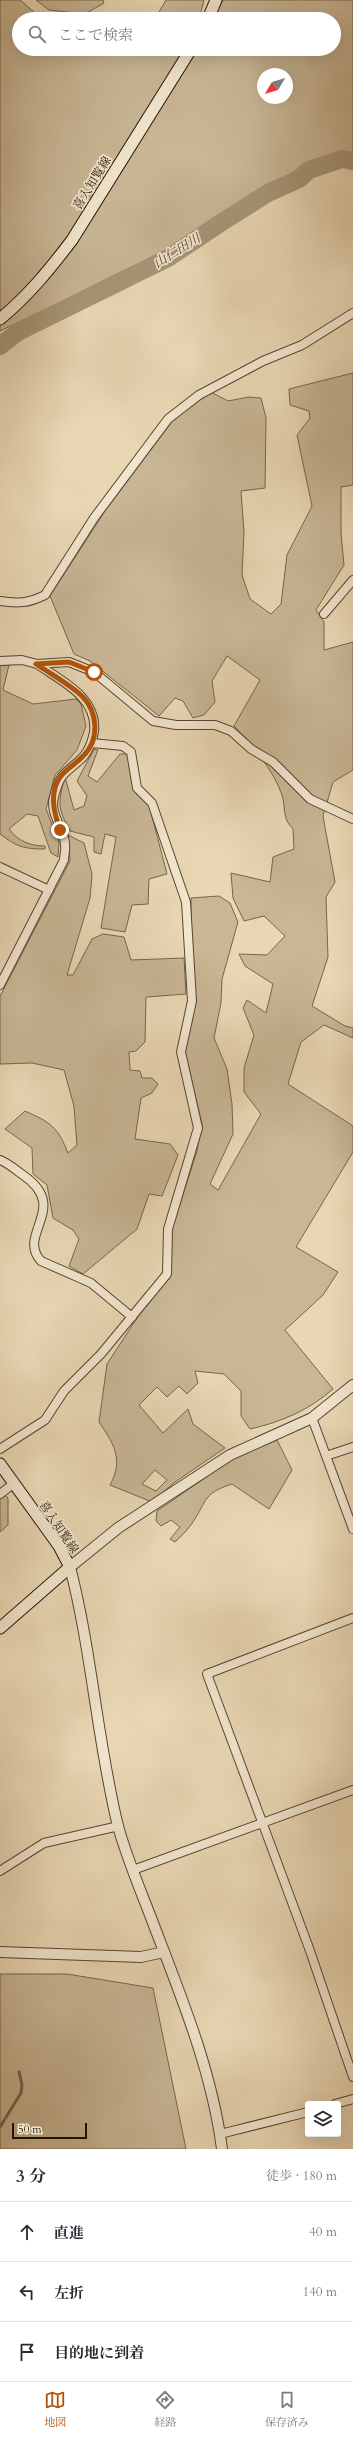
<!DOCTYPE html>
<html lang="ja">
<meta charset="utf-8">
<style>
:root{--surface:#fff;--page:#f7f7f7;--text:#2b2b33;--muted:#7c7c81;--line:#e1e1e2;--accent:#b45309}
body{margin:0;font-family:Cardo,"Noto Serif JP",serif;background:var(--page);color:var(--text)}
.controls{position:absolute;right:12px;bottom:12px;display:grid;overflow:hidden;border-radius:4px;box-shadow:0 4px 16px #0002}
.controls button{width:36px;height:36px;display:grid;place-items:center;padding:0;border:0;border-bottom:1px solid var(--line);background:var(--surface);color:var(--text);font:20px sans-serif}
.compass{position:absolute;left:257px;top:68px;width:36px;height:36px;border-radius:50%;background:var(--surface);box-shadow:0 4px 16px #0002;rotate:232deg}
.scale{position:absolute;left:12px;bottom:10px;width:75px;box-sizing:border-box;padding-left:4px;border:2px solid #251400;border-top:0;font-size:11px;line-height:14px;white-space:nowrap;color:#251400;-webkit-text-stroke:3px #f1e5ce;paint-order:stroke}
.stop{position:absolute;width:12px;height:12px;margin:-9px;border:3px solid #b45309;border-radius:50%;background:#fff}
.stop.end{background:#b45309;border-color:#fff;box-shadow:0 1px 4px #0008}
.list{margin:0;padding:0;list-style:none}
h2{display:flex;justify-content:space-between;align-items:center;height:52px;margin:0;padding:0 16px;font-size:17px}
h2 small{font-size:13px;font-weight:400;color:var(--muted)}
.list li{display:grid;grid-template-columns:26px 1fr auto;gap:12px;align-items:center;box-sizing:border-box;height:60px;padding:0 16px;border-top:1px solid var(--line)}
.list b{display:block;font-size:15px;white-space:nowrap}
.list em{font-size:13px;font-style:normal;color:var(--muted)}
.icon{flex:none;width:22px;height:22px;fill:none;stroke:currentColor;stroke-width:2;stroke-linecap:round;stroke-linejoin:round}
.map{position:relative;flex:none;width:353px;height:2149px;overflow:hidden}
.search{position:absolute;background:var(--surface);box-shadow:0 4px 16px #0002;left:12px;right:12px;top:12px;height:44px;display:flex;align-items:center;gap:10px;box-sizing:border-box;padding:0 14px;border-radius:22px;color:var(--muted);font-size:15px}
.sheet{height:232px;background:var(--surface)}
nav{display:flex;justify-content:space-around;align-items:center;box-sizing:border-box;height:56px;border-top:1px solid var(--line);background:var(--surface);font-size:11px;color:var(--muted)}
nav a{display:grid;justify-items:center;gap:2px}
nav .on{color:var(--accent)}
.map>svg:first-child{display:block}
</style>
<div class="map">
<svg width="353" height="2149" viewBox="0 0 353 2149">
<rect width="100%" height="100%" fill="#e9d7b4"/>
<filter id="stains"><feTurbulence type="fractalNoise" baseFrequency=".005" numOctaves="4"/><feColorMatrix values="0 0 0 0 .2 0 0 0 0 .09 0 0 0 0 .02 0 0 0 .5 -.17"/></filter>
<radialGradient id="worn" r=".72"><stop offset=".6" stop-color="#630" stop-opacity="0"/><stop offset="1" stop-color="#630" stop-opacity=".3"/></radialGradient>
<g fill="#c8b695" stroke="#76654a" fill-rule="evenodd">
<path d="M0 0H20L42 19H19V49H334V19H213L223 0H353V157L342 155 306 165 247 200 171 250 0 331ZM263 74H287V98H263Z"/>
<polygon points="36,0 103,0 104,3 85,14 49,10"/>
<polygon points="166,0 204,0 199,19 155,19"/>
<path d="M353 373V485L341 487V533L344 565 316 610 324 622V650L353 642V770L333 782 323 816 335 882 326 897 328 957 312 1006 345 1026 353 1028V1038L324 1025 301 1042 288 1084 353 1126V1152L296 1247 338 1272 323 1295 285 1330 333 1389C309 1410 282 1422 250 1429L241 1416V1391L224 1374 195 1371 198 1383 187 1394 179 1386 167 1397 157 1387 139 1405 163 1433 188 1409 193 1424 225 1448 175 1482 152 1502 110 1485C124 1460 114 1444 99 1422L107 1364 137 1318 170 1276 172 1229 197 1151 202 1124 185 1052 191 948V898L219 896 230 903 238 922 222 979 221 1003 214 1038 227 1069 232 1104 233 1134 210 1184 218 1190 261 1114 244 1092V1068L254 1035 243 1008 247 1000 266 1013 273 984 245 966 239 954 267 955 285 936 264 916 244 921 233 898 231 873 270 882 273 857 294 849 293 829C282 818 286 809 282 795 274 771 251 743 234 726L260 680 227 656 212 681 215 702 204 715 193 718 183 701 175 698 159 716 90 661 74 654 50 596 105 511 174 419 211 392 228 401 249 397 261 398 266 418 265 488 241 491 244 532 242 575 250 599 271 614 281 604 287 555 312 506 297 435 310 418 309 411 290 405 289 389ZM155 1470 167 1480 156 1491 142 1484Z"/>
<path d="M0 665H9L3 690 33 704 76 699 81 704 86 726 77 750 55 775 46 809 59 842 58 857 51 853 38 816 27 814 9 829C18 841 30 846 45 846V849C24 849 17 847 0 834Z"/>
<path d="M94 749 98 750 88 776 97 782 120 754H128L133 789 149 805 167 874 149 879 148 904 132 905 125 932 101 928 116 837 105 834 101 854 94 852V837L70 831C57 807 58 803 65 777L74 810 84 806 87 796 77 781Z"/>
<path d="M68 835 84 843 92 874 90 898 67 975H73L92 939 103 934 124 937 131 960 184 958 186 994 146 997 145 1042 136 1051 129 1052 130 1070 140 1071 142 1078H152L158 1084 152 1093 141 1098 135 1139 170 1144 178 1155 162 1196 149 1194 137 1229 83 1274 69 1266 79 1239 73 1230 53 1218 47 1185 33 1174 32 1148 5 1129 25 1111C50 1122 58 1127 68 1153L77 1145 74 1106 64 1070 32 1063 0 1064V996L70 861Z"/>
<path d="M277 1440 292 1470 269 1509 232 1484C200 1494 207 1504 190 1526 186 1532 180 1537 175 1542L170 1539 180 1527 171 1520 161 1526 156 1521 157 1511 234 1458Z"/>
<polygon points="5,1495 8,1498 8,1525 0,1532 0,1499"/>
<polygon points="0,1974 67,1974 153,1988 186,2149 0,2149"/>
</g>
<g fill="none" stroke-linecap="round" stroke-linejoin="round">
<polyline stroke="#726147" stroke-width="3" points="0,2127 21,2093 22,2085 19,2072"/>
<polyline stroke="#a69577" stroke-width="18" points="0,346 18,332 168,258 222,222 268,193 299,179 309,170 342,159 353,161"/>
<defs>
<g id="minor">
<path d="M0 601C18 604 29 603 45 595L94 518 168 419 199 395 263 361 302 345 353 313"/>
<polyline points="324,614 353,580"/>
<polyline points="0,661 22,660 37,664 69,662 94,672 153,721 176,725 215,725 231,731 251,749 273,762 310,799 353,819"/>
<polyline points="0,867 49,890"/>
<path d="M0 985 64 860C64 855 66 849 65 845 65 829 49 814 54 797 60 771 66 774 83 757 90 749 92 741 94 732 98 697 61 681 37 664"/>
<path d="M0 1160C8 1163 16 1170 23 1175 71 1208 16 1234 41 1261L91 1283 132 1317"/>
<polyline points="312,1418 353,1529"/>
<polyline points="0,1449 45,1420 64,1391 101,1354 167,1274 168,1229 198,1128 181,1052 192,1001 186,902 152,803 137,788 131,752 123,746 92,743"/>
<polyline points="326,1456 353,1447"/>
<polyline points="0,1494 13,1484"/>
<polyline points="353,1618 207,1674 309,1948 353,2077"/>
<polyline points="133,1870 353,1790"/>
<polyline points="0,1871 44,1843 119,1826"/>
<polyline points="335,2104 353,2099"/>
<polyline points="220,2134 308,2112"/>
</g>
<g id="tertiary">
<polyline points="0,1952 141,1957 164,1952"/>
<path d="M222 2149C212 2071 181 1996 153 1923 141 1891 127 1859 118 1826 97 1741 92 1652 70 1567L118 1528 230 1455 312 1418 353 1385"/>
</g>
<g id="secondary">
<polyline points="208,19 216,0"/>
<path d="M0 319C28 296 50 269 72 240L191 49"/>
<polyline points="0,1464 59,1546 70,1567 0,1628"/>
</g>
</defs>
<use href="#minor" stroke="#56452d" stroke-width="10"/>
<use href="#tertiary" stroke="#56452d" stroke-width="12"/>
<use href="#secondary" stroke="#251400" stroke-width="13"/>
<use href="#minor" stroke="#f1e5ce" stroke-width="8"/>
<use href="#tertiary" stroke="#f1e5ce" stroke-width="10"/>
<use href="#secondary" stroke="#f1e5ce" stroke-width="11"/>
</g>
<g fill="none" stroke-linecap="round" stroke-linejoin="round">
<path stroke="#b45309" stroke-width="5" d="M60 830C54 813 49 793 60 777 66 769 77 763 83 756 100 740 98 712 82 696 69 684 51 674 36 664L69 662 94 672"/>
</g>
<g text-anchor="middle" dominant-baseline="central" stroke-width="3.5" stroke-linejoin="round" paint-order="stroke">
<g font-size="12" fill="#251400" stroke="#f1e5ce">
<text transform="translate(92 183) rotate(-58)">喜入知覧線</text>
<text transform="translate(59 1527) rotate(56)">喜入知覧線</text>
</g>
<g font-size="13" font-style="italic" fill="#594830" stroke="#f1e5ce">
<text transform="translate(177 251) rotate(-32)">山仁田川</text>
</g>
</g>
<rect width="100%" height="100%" filter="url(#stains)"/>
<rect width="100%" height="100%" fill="url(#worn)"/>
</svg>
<div class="controls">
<button><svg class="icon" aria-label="layers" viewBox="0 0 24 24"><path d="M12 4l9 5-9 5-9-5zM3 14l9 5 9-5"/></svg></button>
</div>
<svg class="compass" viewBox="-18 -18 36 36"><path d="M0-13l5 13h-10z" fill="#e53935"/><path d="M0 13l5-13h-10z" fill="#7c7c81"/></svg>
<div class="scale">50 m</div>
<div class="stop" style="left:94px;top:672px"></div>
<div class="stop end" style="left:60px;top:830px"></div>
<div class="search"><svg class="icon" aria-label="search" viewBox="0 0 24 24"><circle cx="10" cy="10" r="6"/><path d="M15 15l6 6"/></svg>ここで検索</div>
</div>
<section class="sheet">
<h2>3 分<small>徒歩 · 180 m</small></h2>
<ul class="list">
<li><svg class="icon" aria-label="ahead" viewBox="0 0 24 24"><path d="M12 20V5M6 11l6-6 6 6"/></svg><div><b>直進</b></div><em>40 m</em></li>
<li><svg class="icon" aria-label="left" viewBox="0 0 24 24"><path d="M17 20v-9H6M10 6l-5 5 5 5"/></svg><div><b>左折</b></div><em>140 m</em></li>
<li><svg class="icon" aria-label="arrive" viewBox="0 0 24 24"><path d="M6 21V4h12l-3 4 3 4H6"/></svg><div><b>目的地に到着</b></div></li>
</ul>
</section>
<nav>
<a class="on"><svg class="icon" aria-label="map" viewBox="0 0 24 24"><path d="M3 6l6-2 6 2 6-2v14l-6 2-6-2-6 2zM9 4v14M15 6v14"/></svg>地図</a>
<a><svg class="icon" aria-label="directions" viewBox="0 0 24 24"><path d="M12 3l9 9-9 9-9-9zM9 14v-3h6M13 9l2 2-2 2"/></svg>経路</a>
<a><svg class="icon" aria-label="saved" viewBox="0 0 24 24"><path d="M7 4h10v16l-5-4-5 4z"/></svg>保存済み</a>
</nav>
